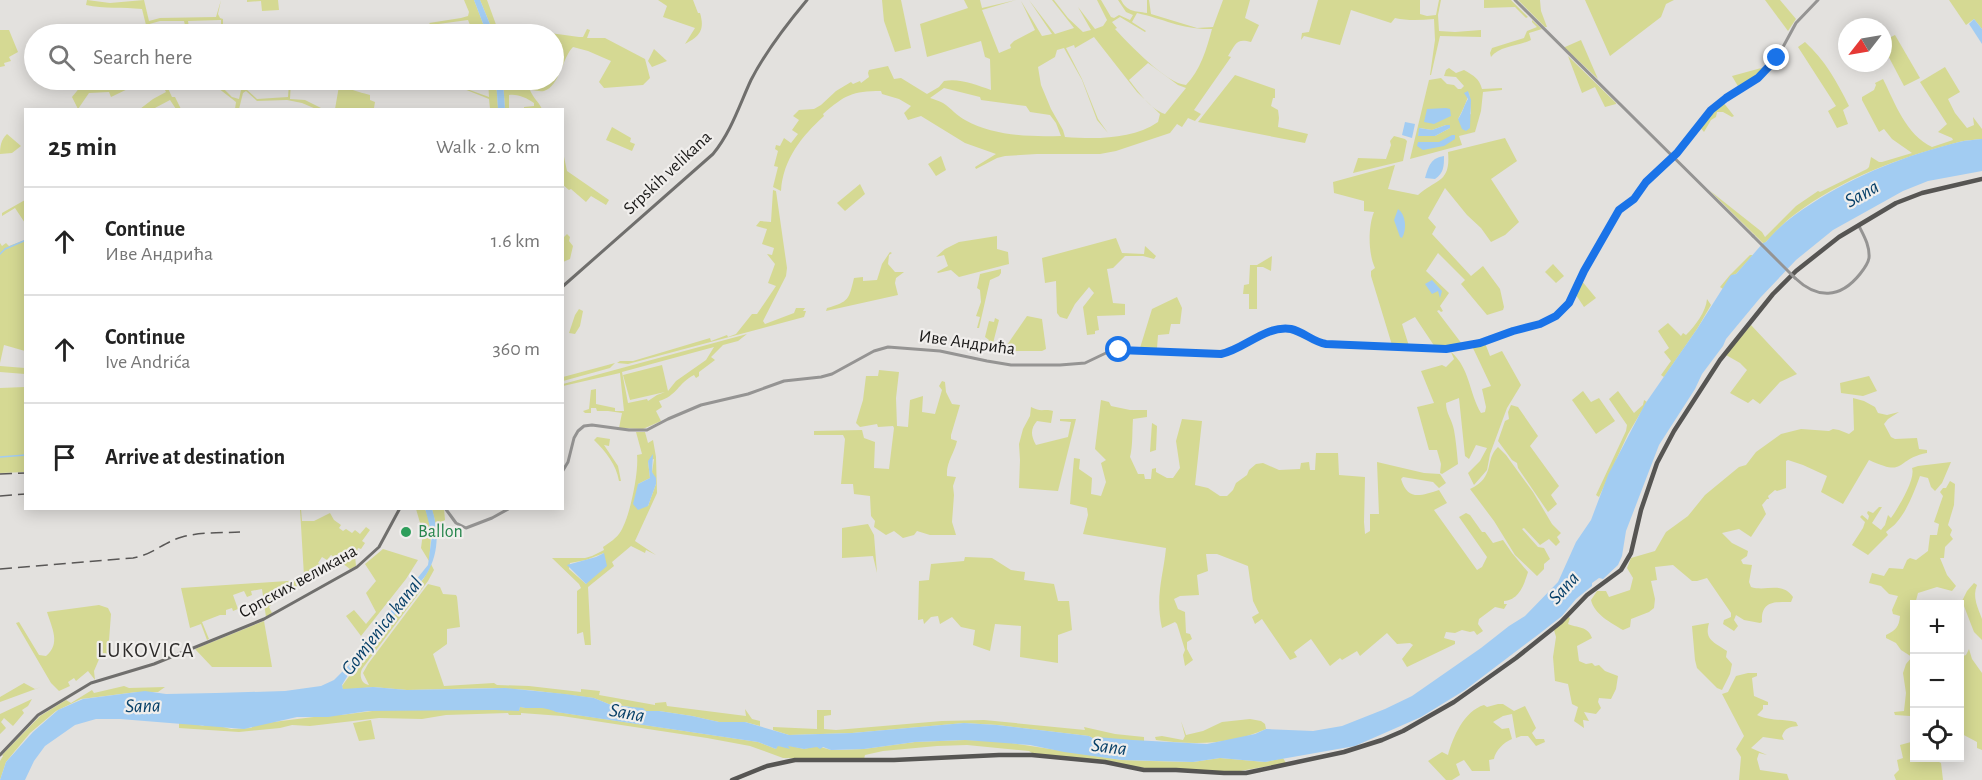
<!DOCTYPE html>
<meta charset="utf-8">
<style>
:root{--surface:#fff;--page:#f2f2f2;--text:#222;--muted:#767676;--line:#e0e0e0}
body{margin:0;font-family:"Alegreya Sans",sans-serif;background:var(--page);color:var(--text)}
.controls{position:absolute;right:18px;bottom:18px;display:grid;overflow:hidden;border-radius:0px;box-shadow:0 3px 15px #0003}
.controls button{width:54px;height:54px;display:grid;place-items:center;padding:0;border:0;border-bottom:2px solid var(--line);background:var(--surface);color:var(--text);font:30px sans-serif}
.compass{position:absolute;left:1838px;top:18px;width:54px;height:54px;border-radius:50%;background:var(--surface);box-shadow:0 3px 15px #0003;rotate:239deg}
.stop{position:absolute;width:18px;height:18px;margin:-14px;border:4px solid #1a73e8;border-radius:50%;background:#fff}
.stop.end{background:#1a73e8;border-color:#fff;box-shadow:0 2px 6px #0008}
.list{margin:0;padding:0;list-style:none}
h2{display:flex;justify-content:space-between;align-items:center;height:78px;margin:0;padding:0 24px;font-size:26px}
h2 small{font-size:20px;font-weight:400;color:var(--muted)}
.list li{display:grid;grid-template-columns:39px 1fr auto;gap:18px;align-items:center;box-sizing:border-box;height:108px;padding:0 24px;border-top:2px solid var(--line)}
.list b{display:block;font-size:22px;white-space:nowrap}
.list p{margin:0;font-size:20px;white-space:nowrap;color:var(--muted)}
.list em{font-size:20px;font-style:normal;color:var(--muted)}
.icon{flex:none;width:33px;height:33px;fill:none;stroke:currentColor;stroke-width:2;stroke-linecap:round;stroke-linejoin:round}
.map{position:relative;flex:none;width:1982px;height:780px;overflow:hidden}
.search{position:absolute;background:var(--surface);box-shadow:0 3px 15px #0003;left:24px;top:24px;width:540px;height:66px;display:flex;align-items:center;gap:15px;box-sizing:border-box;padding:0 21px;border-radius:33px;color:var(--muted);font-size:22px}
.panel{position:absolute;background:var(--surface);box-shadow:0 3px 15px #0003;left:24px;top:108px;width:540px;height:402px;border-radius:0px}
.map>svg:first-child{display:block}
</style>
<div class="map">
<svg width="1982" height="780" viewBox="0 0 1982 780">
<rect width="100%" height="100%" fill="#e3e1de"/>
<g fill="#d5d993" fill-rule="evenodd">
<path d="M87 0 110 3 144 0 149 21 160 18 216 17 221 0 218 14 220 18 223 19V34H221V20L188 21 190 34H187L184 21H160L146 25 142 9C123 7 104 9 86 5Z"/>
<polygon points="247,0 278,0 279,10 262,11 261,1 247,2"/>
<polygon points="464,0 474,0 487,34 472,34 472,30 468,20 431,25 429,23 461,18 468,16 469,12"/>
<path d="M480 0H487L498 30 502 28 527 33 528 30 544 32 547 29 550 33 579 37H583L587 29 590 30 587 38H605L645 59 650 78 643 85 604 88 599 82 611 61 588 51 573 47C562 58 560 86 544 91 539 92 536 90 530 90 533 98 539 102 542 109H524V107L534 106V103C526 98 519 94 509 95V109H505L503 80H554V34H494Z"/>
<path d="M658 0H693L698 13H700C705 30 700 36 685 44L695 28 663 17 667 6Z"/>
<polygon points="882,0 901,0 911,48 895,52 884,21"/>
<path d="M964 0H980L982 8 1016 0 982 10 999 53 1011 48 1010 45 1014 41 1035 30 1021 1 1042 36 1052 34 1029 0 1055 34 1074 28 1052 0H1054L1068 18 1083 32 1091 30 1078 7 1095 29 1103 26 1107 20 1097 0H1101L1111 17 1114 18 1119 15 1130 20 1133 15 1126 12 1118 0H1121C1127 12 1135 11 1147 13V0H1149L1151 14 1197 28 1213 27 1223 0H1250L1245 18 1259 25 1251 42C1236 38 1236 44 1228 56L1231 57 1194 110 1201 114 1195 121 1188 118 1182 127 1177 124 1170 133 1116 151 1100 154H1037L1005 156 997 158 976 169 975 167 996 154 965 143 921 116 908 120 904 113 911 106 899 99 882 94 881 91C852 91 845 95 823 114L824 116C802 136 783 159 781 191L773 187 778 167 774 166 778 151 775 149 776 145 780 146 784 138 791 143 798 134 792 130 799 120 793 116 799 110 814 109 821 105 836 91 851 82 853 84 860 81 861 83 869 77 868 73 869 70 888 66 894 79 901 78 927 94 939 87 944 81C960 78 976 85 991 90L990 59 985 57 981 41 927 57 920 24 968 8ZM1137 13C1164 19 1183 30 1212 29 1207 48 1200 71 1186 85 1167 84 1129 44 1115 29L1117 28 1112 22 1120 17 1145 32 1146 31 1132 22ZM1094 37 1137 92 1160 114 1158 122C1132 140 1095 139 1065 137L1063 130 1051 109 1041 85 1038 67 1055 57 1057 50 1064 48 1082 80 1097 120 1108 133 1098 119 1082 79 1066 48 1074 45 1075 48ZM1148 63 1178 85 1186 88 1165 114C1150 109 1139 92 1129 80ZM944 88 980 97 981 100 1026 106 1030 112 1050 115 1056 123 1061 136C1029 137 994 136 965 120 957 116 951 108 943 103 939 101 934 99 930 98Z"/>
<path d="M1318 0H1420V14L1427 16 1436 15 1439 0H1441L1438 15 1439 31 1455 32 1481 30V37L1440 36 1431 75H1430L1435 40 1434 19C1421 20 1408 21 1395 18L1391 23 1351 10 1340 45 1304 36 1301 40 1302 33 1309 32Z"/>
<polygon points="1484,0 1511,0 1528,17 1526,18 1515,7 1484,8"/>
<polygon points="1518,0 1540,0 1541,11 1547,27 1545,27"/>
<polygon points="1585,0 1674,0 1666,4 1661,17 1610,56"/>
<polygon points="1765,0 1780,0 1796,19 1788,31"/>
<polygon points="1949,0 1982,0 1982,29 1974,19 1966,25"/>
<path d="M1532 20 1542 29 1529 33 1531 40C1519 46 1499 46 1491 57L1490 53 1492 48 1524 38 1527 31 1537 27 1532 22Z"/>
<polygon points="0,30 9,30 18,52 9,57 11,61 4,63 5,66 0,67"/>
<polygon points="1895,35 1920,78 1904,86 1883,46 1883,41"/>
<polygon points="1581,40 1598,79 1565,48 1565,47"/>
<path d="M1805 42C1825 60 1837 82 1849 106L1843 110 1848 124 1837 128 1828 111 1836 106 1798 47Z"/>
<polygon points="654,49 667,61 652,67 648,61"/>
<polygon points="1568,56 1616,103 1616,104 1605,107 1595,87 1582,93"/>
<polygon points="1765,67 1768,67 1739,88 1732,76"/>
<path d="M1945 67 1960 92 1948 99 1955 113 1967 128 1974 125 1973 117 1982 129V139C1974 140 1966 140 1959 142 1901 157 1843 178 1794 215 1783 223 1774 234 1764 244L1709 190 1762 232 1765 237 1796 206 1818 191 1820 192 1867 169 1869 167 1871 157 1879 162H1882L1912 153 1892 139 1884 129 1879 132 1862 100V97L1874 90 1876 85 1875 83 1883 79C1895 103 1906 135 1932 147L1953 140 1952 138 1938 132 1947 124 1920 82Z"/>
<path d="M1449 68 1456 73 1464 70C1474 76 1479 78 1482 89L1502 88V90L1483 92 1481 111 1475 132 1459 136 1462 145 1410 159 1429 80 1441 78 1447 84 1454 85 1458 89H1461L1464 86 1456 77 1444 76 1446 70ZM1469 92 1471 114 1458 119C1462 112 1468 99 1469 92ZM1446 125 1450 128 1435 136H1418L1420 128 1432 130Z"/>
<polygon points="1235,75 1275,89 1275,98 1273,98 1271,106 1278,110 1279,118 1278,127 1308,134 1305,143 1198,122"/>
<polygon points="86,80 96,80 99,82 101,80 136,80 134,86 111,97 109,92 89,93 78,109 72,97"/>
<polygon points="160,80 168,80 165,82 172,97 175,97 181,109 176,109 170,100 153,109 140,109 153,99 166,92"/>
<path d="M170 80C185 81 201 80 217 84V80H219V84L232 97 239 99 241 90 246 89 257 99 288 97 289 83 274 81 275 80H337L338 84C349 89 358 92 370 95V100L375 102 374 108 376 109H316L302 103 287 100 257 101 246 91 243 93 239 109H235L236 102 218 88 192 85 176 88ZM291 81 339 86 335 109H323L305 100 290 99Z"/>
<polygon points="442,80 489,97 488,80 496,80 498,109 490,109 489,99 444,81 442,89"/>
<polygon points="1723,102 1734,116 1732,117 1723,112 1717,112 1716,117 1711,120 1704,132 1699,126"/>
<polygon points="612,127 631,138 630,142 635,144 632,151 606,140"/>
<path d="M7 134 21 146 12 153 0 154C0 146 1 140 7 134Z"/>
<polygon points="1394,136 1405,139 1407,141 1403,161 1353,173 1358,158 1386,159 1391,145 1390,141"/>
<path d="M1505 138 1517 161 1491 179 1519 222 1505 235 1491 242 1481 228 1467 215 1445 188 1428 218 1436 227 1432 234 1471 276 1483 266 1500 289 1504 307 1503 310 1487 315 1461 284 1465 280 1438 253 1426 271 1449 293 1440 306 1443 311 1441 312 1439 310 1437 311 1462 344 1435 347 1415 317 1402 324 1409 346 1392 345 1371 276V271L1375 268C1368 253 1368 227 1374 212L1364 211V201L1334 193 1333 182 1395 165 1388 189 1418 195C1436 179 1451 183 1448 152Z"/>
<polygon points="562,147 567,171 609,200 606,205 591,196 586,202 571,189 569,190 563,185"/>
<polygon points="941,156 946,170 936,176 928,164"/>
<polygon points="860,184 865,194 845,211 837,203"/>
<polygon points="773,190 776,191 787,268 786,276 763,321 765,324 794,313 796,308 805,308 803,311 806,311 804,317 628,364 617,363 620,361 633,361 710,338 711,341 727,335 728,337 736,334 752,314 757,314 776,286 768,283 775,264 767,254 772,255 774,248 762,244 767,229 756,226 760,221 771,222"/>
<polygon points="25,200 25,223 15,208 2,216 2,213"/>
<polygon points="567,234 570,237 569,241 573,246 570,259 563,262 563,238"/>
<polygon points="997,236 997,249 1008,252 1009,264 959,277 951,270 938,273 937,272 948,266 944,255 936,257 945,249 959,242"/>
<polygon points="1116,238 1122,253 1144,254 1145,246 1156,256 1154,259 1143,256 1125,256 1113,268 1107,269 1113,303 1125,304 1125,315 1097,316 1099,330 1095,331 1095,334 1087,335 1083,307 1094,293 1089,287 1075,304 1067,319 1060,317 1057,313 1056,281 1045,283 1042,258"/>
<polygon points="25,240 25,351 4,345 0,363 0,243 2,246 6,243 9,246"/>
<path d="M890 252 892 253 889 255 888 264 895 272H904L896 278 895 283 898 295 826 311 827 308C849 302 849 299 854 278L863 277V281L877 280 882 264Z"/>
<polygon points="1750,255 1753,255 1736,274 1731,276 1723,289 1720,287 1730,275"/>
<polygon points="1272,256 1271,271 1263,267 1257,267 1257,309 1249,309 1249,294 1243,294 1244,285 1249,284 1250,265 1257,265"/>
<polygon points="1553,264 1564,276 1556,283 1545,272"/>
<polygon points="1001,269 1001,273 999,276 990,280 979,328 977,328 980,317 976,316 981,302 980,290 977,288 980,274"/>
<polygon points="1581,280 1596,298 1584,307 1576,295"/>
<polygon points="1177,297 1182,308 1180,324 1171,324 1169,334 1158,335 1157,348 1140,348 1152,309"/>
<path d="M1707 299 1711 305 1697 329 1664 377 1661 375 1671 361 1664 352 1669 348 1658 331 1668 323 1681 336 1683 333 1686 335C1695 326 1706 312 1707 299Z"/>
<polygon points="579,309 583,311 580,326 575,334 569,333 575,315"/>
<polygon points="1027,316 1042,319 1046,349 1042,351 1008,351 1007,345"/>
<polygon points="995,318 999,320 992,347 988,345 989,340 985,337 989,321 994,322"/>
<polygon points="1751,325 1797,374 1780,382 1760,404 1753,399 1748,403 1730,393 1747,370 1740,363 1726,355"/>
<path d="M747 334 738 341 723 345 711 357 715 360 699 372V376L696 378 694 375C678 383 677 396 659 401L662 407 656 411 661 421 643 429 619 428 622 413 608 411H597L596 408H591V413H585L583 411 589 409 591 390 596 389V404L615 408V411H624L620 373 563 386V384ZM714 347 706 360 676 381 668 391 662 365 623 375 630 400 665 392 657 395 648 401 647 399 628 403 622 372Z"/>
<path d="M1485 343 1490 356 1502 351 1521 385 1507 408 1490 454 1487 470 1474 485 1468 473 1480 461 1487 448 1476 445 1469 459 1465 456 1459 398 1446 403C1446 414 1452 419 1454 430 1456 441 1457 453 1458 464L1442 474 1440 473 1441 464 1437 450H1429L1417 407 1434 403 1421 371 1442 365 1446 367 1454 359 1451 352C1470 368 1469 393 1481 413L1485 412 1486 407 1482 389 1491 386 1472 346Z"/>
<polygon points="615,363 610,368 563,381 563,377"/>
<polygon points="0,366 25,368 25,374 0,372"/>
<path d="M879 370 899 372 896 398 897 426 908 427 910 400 923 396 922 412 935 414 942 390 939 386 942 381 945 382 946 392 952 404 960 405 951 435V439L957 441C954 454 946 462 947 476L956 477 953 486 954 495 952 522 956 535H930L917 531 914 535 903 538 894 531 886 535 874 527 875 521 871 516 870 496 854 494 853 484H841L845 439 843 435H814V431L862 430 864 438 875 442 874 468 889 469 894 428 893 426 878 427 877 424 860 427 856 423 863 400 866 376H878Z"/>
<polygon points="1869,376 1877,391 1863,396 1841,393 1840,383"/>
<polygon points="25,387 25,472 0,473 0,388"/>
<polygon points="1583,391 1591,402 1599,398 1615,421 1596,434 1572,400"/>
<polygon points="1618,391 1634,413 1643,405 1644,400 1647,402 1628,434 1599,497 1596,495 1626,431 1627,425 1609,399"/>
<path d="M1853 398 1864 401 1875 407 1878 413 1887 415 1899 412 1888 419 1884 424 1891 437 1895 439 1917 438 1919 449 1927 450V453C1894 459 1908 478 1869 460L1843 504 1821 492 1827 476 1803 465 1788 460 1786 461V488L1777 491 1775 490 1768 496 1769 499H1767L1762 505 1766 514 1751 537 1739 529 1722 533 1732 543 1748 551 1747 556 1741 560 1743 564 1752 565 1749 582 1751 587C1766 592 1782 581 1793 597L1791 602C1774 602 1761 601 1762 622L1760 623 1744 620 1736 615 1734 620 1738 626 1734 631 1723 624 1724 620 1731 617V613L1707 578 1697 581H1692L1673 565 1655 567 1657 580 1651 581 1655 599 1654 608 1649 612 1631 619 1630 627 1623 630C1611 623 1594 614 1591 600L1597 591H1606L1609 597 1630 590 1633 578 1627 568 1631 558 1655 551 1666 532 1688 516 1705 495 1739 467 1746 465 1756 452 1781 434 1801 429 1829 431 1833 429 1839 430 1849 434 1854 430Z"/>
<path d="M1101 400 1109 402 1111 406 1130 410H1147V417L1133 419C1132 431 1133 446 1130 457L1138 474H1144L1145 479H1151L1152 469 1156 468V472L1167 478H1173L1180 468 1176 441 1182 419 1202 421 1195 485 1208 488 1220 496H1227L1233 490 1236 483 1247 475 1249 470 1256 464 1263 463 1279 470 1300 469 1301 463 1309 462 1310 470H1315L1316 453H1338L1339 475 1365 477 1364 522 1365 534 1370 531V514H1379L1377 462 1424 473 1440 474 1446 483 1439 488 1433 482 1403 477 1401 479C1408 501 1420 496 1439 490L1447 503 1434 510 1477 570 1482 567 1487 557 1459 517 1466 513 1470 515 1482 532H1485L1493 543 1503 540 1512 553 1528 572C1524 585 1519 600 1504 601V604H1507L1504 609 1495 607 1479 619 1478 624 1483 631 1477 635 1474 631 1470 632 1462 630 1455 633 1446 632 1444 638 1455 641V644L1407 667 1402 659 1413 645 1410 643 1397 644 1387 633 1360 656 1357 651 1342 660 1340 658 1330 666 1311 639 1294 652 1297 657 1290 660 1262 619 1255 624 1252 617 1259 613 1253 601 1248 566 1217 554H1206L1208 571 1197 575 1199 595 1180 596 1174 599 1178 609 1185 612 1186 633 1190 634 1192 639 1187 642V649L1193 660 1185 666 1183 655 1185 650 1177 624 1175 622 1162 628C1155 596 1163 578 1166 548L1083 534 1088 515 1087 508 1070 504 1074 458 1080 459 1079 469 1092 478 1091 494 1101 496 1106 482 1101 463 1106 460 1095 449Z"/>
<polygon points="1511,405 1518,407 1538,436 1530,446 1559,486 1551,495 1557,504 1548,512 1518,468 1517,463 1512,460 1498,441 1505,421 1509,419 1508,412"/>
<path d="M1031 407C1042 413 1044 408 1053 411L1051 423 1037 421C1030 429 1031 436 1036 445L1068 437 1071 422 1060 421V419H1076L1058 491 1019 488 1020 460 1019 444 1023 429 1030 416Z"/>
<polygon points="1152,423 1157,426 1156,450 1150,452"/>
<path d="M636 432H645L648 443 653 440 656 457 657 493 635 541 656 555 646 550 645 553 631 546 612 562 614 566 588 587 591 645H585L583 632 577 634V591L581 588 579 584 552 558H585L592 556 604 550 603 547C609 543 617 538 621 531 630 516 639 472 637 455L642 454ZM654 459 652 472 656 484 648 506 638 484 650 478 648 461ZM604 553 586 584 569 569 570 563 586 560Z"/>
<path d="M597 437 610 439 609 446 604 445 618 466 621 481H619C616 464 606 452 594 440Z"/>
<path d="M1498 447 1506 455 1533 492 1552 524 1561 533 1557 537 1560 542 1556 546 1549 539 1540 545 1524 528 1522 529 1538 547 1544 548 1550 559 1544 564V569L1537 576 1515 555 1494 521 1470 489C1496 477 1484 460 1498 447Z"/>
<path d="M1951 462 1942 483 1935 491 1931 487 1928 478 1920 476C1914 492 1908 509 1897 522 1894 526 1890 528 1886 532L1888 535 1868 555 1852 545 1863 528 1865 522 1860 517 1862 515 1868 520 1869 516 1867 513 1868 511 1873 513 1879 507H1882L1872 523 1881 530 1885 525 1888 515 1891 518C1898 508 1916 479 1912 468L1918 466Z"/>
<path d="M1950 481 1955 484 1954 505 1948 525 1952 530 1950 535 1953 539 1945 547 1944 558H1940L1947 575 1956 586 1952 591 1937 587 1918 593 1914 608V758H1940L1939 762 1941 763 1943 780H1896L1894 775 1899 770 1897 760 1903 758 1900 745 1911 742 1913 733 1910 716 1895 715 1894 712 1904 711 1906 693 1903 673 1906 664 1912 657 1901 650 1896 643 1886 638V635C1896 630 1899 627 1900 616L1893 614 1892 610 1898 596 1889 594 1881 586 1869 583 1872 573 1884 576 1889 568 1903 569 1907 560 1910 558 1916 560 1928 551 1930 535H1937L1939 524 1934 522 1943 496 1940 492 1943 488H1946Z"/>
<polygon points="300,509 301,509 302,521 314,521 330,513 334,520 341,525 339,528 343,531 346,529 352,533 355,530 360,534 366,527 370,530 362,541 365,543 361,549 358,548 355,556 356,566 350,569 331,555 327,560 322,557 318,563 322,566 321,568 317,565 313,570 318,575 315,579 312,576 306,579 304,576"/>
<path d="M416 509H425C433 527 431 542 429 561L421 548 423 533Z"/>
<polygon points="432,509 444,509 445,520 436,525"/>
<polygon points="868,524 874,535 877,573 873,556 842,558 842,528"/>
<polygon points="383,549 418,560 406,579 361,636 346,616 354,610 366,624 376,612 366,593 376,581 365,564"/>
<polygon points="965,557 992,558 1011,570 1025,572 1024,580 1054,584 1058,601 1069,601 1072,630 1058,635 1058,663 1020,657 1021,626 995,624 990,651 973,645 975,630 961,627 952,617 940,624 938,616 931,617 924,624 923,619 918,620 919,581 929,580 931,564 964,561"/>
<path d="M431 564 434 570 428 581 362 669C359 675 361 684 369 685L363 673 368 664 428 584 440 587 443 594 456 595 457 597 460 627 447 629V644L433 654 444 686 494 683 497 685 529 686 581 692V689L600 691 599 695 655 705V703L666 702 667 706 746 716 745 709 752 719 760 721V726L745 722H719L692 716 659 711H646L626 706 611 705 594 698 529 690 493 688 407 690 373 687 343 690 342 686C360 662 375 636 394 613 407 597 424 584 431 564Z"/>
<polygon points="302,580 303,582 296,584 297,586 287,592 284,587 279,591 277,588 274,590 277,596 269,600 271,605 269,607 272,613 266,617 262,589 251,591 252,595 247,597 244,591 233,595 238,609 233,611 232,608 226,610 226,615 220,615 202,622 209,639 207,640 201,624 190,628 181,588"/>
<path d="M1974 583 1977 585C1972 597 1978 608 1982 619 1982 625 1982 634 1982 640L1974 632 1962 601 1967 591Z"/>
<path d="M99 605 108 608 111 614 108 654 100 657 94 671 95 680 88 671 76 681 74 678 68 682 70 686 59 691 51 683 16 623 19 622 39 655 46 656C61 644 52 628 47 612Z"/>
<path d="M1568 617 1570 618 1568 624C1577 628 1588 626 1592 638L1577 646 1579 661 1586 664 1592 663 1595 666 1599 665 1605 671 1618 676 1616 689 1611 699 1599 698 1598 702 1601 708 1596 714 1584 712 1589 721 1583 720 1584 728 1574 721 1578 707 1572 704 1568 684 1555 681 1553 657 1556 637 1554 630Z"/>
<polygon points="264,621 272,667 212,667 195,649"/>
<path d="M1709 623C1704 640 1714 642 1727 651L1726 657 1732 664 1730 674 1722 690 1717 688 1697 668 1695 660 1692 626Z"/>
<polygon points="1969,649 1972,659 1982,673 1982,750 1977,748 1977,742 1960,733 1960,657 1966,655"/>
<path d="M1748 673H1757V676L1752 678 1754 696 1768 702V705H1763V709L1757 715C1769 721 1782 719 1796 722L1798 726C1789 727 1785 728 1782 736L1784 740 1763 737 1751 748 1767 755 1759 753 1757 759 1760 770 1787 774 1789 780H1739L1741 757 1736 749 1744 736 1722 694 1728 692 1736 676Z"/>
<polygon points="24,683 35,689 41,687 0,702 0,697"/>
<polygon points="124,686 129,688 165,687 158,692 137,692 81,699 56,711 30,733 15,751 6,762 0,780 0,761 3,756 2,755 40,716 66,700 71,703 92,690 94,693"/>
<polygon points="32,699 28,706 22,710 24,713 13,726 4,718 1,722 6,728 0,734 0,714"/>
<path d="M1498 704H1503L1514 711 1525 706 1536 728 1532 733 1536 739H1544L1545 742 1536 746 1528 736H1521L1516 738 1512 714 1503 716 1493 722 1502 729 1509 728 1512 739C1504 742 1495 751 1494 759L1489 760 1490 771H1472L1464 760 1456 764 1460 775 1452 780H1446L1428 761 1442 752 1448 755C1453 737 1464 711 1484 705L1487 707Z"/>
<polygon points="533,706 549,708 557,712 758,742 776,749 777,746 787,745 804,749 817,746 831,750 840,750 864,749 915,742 965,740 999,741 1122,760 1150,761 1193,762 1220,758 1265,762 1283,758 1286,763 1234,772 1145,768 1032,753 1029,751 967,745 937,746 883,751 865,755 864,759 783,758 750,746 707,738 562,716 521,713 521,715 509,715 508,713 446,715 422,719 379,718 310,726 292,725 280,728 239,732 179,728 179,723 192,723 203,726 208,723 231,729 251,728 255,725 265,723 338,714 341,715 388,709 471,708 519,710 520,707 528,708"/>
<polygon points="817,710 831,710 831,715 824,716 824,729 836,730 942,721 984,720 1085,730 1084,727 1115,734 1144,737 1144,741 1094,739 1089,736 998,725 964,723 852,733 789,735 773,730 773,727 817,729"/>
<path d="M1250 719 1261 721 1265 724 1266 729C1230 745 1194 745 1156 740L1155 737 1162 736 1183 740 1185 736 1181 721 1186 735 1203 731 1222 722Z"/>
<polygon points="371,720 375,739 359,741 353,723"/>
</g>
<g fill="#a2ccf2">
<polygon points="474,0 480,0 494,34 487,34"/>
<polygon points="1974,19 1982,29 1982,44 1969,24"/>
<polygon points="496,80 503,80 505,109 498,109"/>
<path d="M1468 91 1471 100 1470 128 1466 131 1462 129 1458 119C1463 112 1464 105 1468 99L1464 93Z"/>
<polygon points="1446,108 1450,109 1451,116 1434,124 1424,122 1427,109"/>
<polygon points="1405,122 1415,124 1412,138 1402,135"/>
<polygon points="1446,125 1450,125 1450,128 1435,136 1418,136 1419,128 1432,130"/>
<polygon points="1452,135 1455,135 1455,139 1444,146 1423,150 1417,146 1418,142 1439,142"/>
<path d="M1982 139V171L1928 181 1903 191 1833 230 1796 260 1760 298 1726 339 1723 346 1702 374 1695 389 1659 445 1626 531 1622 556 1618 565 1603 579 1599 578 1592 583V586L1576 599 1562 616 1539 634 1465 690 1421 717 1355 746 1265 762 1220 758 1193 762 1122 760 1064 752 1030 745 965 740 915 742 864 749 831 750 823 747 820 749 817 747 804 749 788 746 790 749 778 746 776 749 758 742 556 712C541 705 533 710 520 707L519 711 495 710 368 711 328 717H297L244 729 120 719H96L75 725 45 746 34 761 25 780H0L6 762 33 732 58 710 83 699 145 691 166 694 216 693 285 691 321 686 334 680 354 660 360 649 428 565 432 535 425 508 432 509C439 531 439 554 426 575L351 670 342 685 343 689 373 687 407 690 505 688 565 694 594 698 611 705 643 708 646 711H659L692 716 719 722H745L789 735 852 733 964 723 997 725 1089 736 1094 739 1097 737 1133 740 1207 744 1255 734 1266 729 1313 731 1342 726 1385 709 1412 696 1481 648 1509 626 1525 616 1558 582 1576 542 1591 520 1608 475 1645 404 1697 329 1731 275 1736 274 1763 243 1766 242C1778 227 1795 214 1811 204 1857 174 1907 155 1959 142 1967 140 1974 140 1982 139Z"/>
<path d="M1444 156C1444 166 1444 173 1435 179L1425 178C1429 165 1431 158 1444 156Z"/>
<path d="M1398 209C1406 215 1407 229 1402 238L1400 237 1394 220Z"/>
<polygon points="1432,280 1442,291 1440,298 1438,291 1432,294 1425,284"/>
<polygon points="653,454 652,472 656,478 656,484 648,506 638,510 633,504 638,484 650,478 648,461"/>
<polygon points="604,553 607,566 586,584 567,565 596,557"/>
</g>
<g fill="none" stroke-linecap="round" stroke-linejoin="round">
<g stroke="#a2ccf2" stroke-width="1.5">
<polyline points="0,254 5,249 26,240"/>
<polyline points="0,457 26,455"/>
</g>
<g stroke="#959493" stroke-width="3">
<polyline points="1515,0 1753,236"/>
<path d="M1795 278C1817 299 1840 299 1860 274 1864 269 1868 264 1869 258 1870 246 1864 236 1859 226"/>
<polyline points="562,472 568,462 574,438 578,431 584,426 592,425 629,430 647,430 668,419 701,405 748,394 784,381 821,377 832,374 874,351 888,347 940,351 987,361 1011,365 1060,365 1085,363 1108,352 1119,350 1145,349 1198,354 1224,353 1261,335 1287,329 1299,332 1318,343 1326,344 1446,349 1480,343 1505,334 1540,324 1556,316 1569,303 1584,271 1617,213 1634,199 1646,182 1677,153 1693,131 1711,110 1768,69 1777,58 1796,23 1818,0"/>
<polyline points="445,508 456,523 466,528 492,518 510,508"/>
</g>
<g stroke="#706f6d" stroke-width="3">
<path d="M562 287 713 154C731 132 739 106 751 80 766 51 786 25 807 0"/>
<polyline points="0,755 38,715 91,683 154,664 264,619 357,567 379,547 400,508"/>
</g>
<polyline stroke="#565553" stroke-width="4.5" points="732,780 767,766 795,760 894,760 999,755 1032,755 1105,762 1144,770 1176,770 1224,773 1246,773 1344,752 1382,740 1403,731 1454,702 1516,658 1561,622 1587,595 1621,570 1631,553 1641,510 1657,463 1674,431 1720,360 1773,294 1796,271 1839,237 1896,203 1922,193 1982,179"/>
<g stroke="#595756" stroke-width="1.5" stroke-dasharray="12 6" stroke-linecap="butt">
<polyline points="0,474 26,473"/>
<polyline points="0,496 26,494"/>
<path d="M0 569 133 558C152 555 164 542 182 537 200 532 221 533 240 532"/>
</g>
<polyline stroke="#959493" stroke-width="3" points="1753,236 1795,278"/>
</g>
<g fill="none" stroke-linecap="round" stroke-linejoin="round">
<path stroke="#1a73e8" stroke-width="8" d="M1119 350 1221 354C1245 349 1265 325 1291 329 1304 332 1313 342 1326 344L1446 349 1480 343 1513 331 1540 324 1556 316 1569 303 1584 271 1619 210 1634 199 1646 182 1677 153 1711 110 1726 98 1758 78 1777 58"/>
</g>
<circle fill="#2e9e5b" stroke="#f0eeec" stroke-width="2" cx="406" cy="532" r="6"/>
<g text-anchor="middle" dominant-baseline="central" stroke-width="4.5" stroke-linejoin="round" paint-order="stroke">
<g font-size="18" fill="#1a1918" stroke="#f0eeec">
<text transform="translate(668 173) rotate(-43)">Srpskih velikana</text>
<text transform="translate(967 343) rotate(8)">Иве Андрића</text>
<text transform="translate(298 582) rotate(-29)">Српских великана</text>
</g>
<g font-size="18" fill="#27864d" stroke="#f0eeec" text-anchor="start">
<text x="418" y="532">Ballon</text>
</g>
<g font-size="20" font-style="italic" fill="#084169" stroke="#f0eeec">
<text transform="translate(1862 194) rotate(-30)">Sana</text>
<text transform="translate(1564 588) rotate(-49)">Sana</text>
<text transform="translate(382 626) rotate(-52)">Gomjenica kanal</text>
<text transform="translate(143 706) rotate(-1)">Sana</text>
<text transform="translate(627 713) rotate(10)">Sana</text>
<text transform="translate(1109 747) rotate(7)">Sana</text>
</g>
<g font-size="21" letter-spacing="1.5" fill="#2d2b2a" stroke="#f0eeec">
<text x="146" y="650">LUKOVICA</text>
</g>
</g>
</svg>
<div class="controls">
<button>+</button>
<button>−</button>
<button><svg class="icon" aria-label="locate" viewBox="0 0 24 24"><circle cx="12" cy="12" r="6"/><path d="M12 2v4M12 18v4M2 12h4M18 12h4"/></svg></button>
</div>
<svg class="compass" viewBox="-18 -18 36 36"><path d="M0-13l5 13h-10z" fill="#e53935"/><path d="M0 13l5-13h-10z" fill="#767676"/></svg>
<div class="stop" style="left:1119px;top:350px"></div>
<div class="stop end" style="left:1777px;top:58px"></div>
<div class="search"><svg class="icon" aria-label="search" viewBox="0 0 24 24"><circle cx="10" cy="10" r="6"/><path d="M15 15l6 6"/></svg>Search here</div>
<section class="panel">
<h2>25 min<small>Walk · 2.0 km</small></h2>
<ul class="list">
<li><svg class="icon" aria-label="ahead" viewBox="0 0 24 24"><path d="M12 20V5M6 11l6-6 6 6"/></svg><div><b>Continue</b><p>Иве Андрића</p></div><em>1.6 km</em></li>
<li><svg class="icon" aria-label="ahead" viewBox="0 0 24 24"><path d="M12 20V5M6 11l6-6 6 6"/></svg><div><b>Continue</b><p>Ive Andrića</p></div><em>360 m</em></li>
<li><svg class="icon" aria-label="arrive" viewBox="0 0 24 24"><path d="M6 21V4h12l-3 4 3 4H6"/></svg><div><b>Arrive at destination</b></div></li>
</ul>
</section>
</div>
